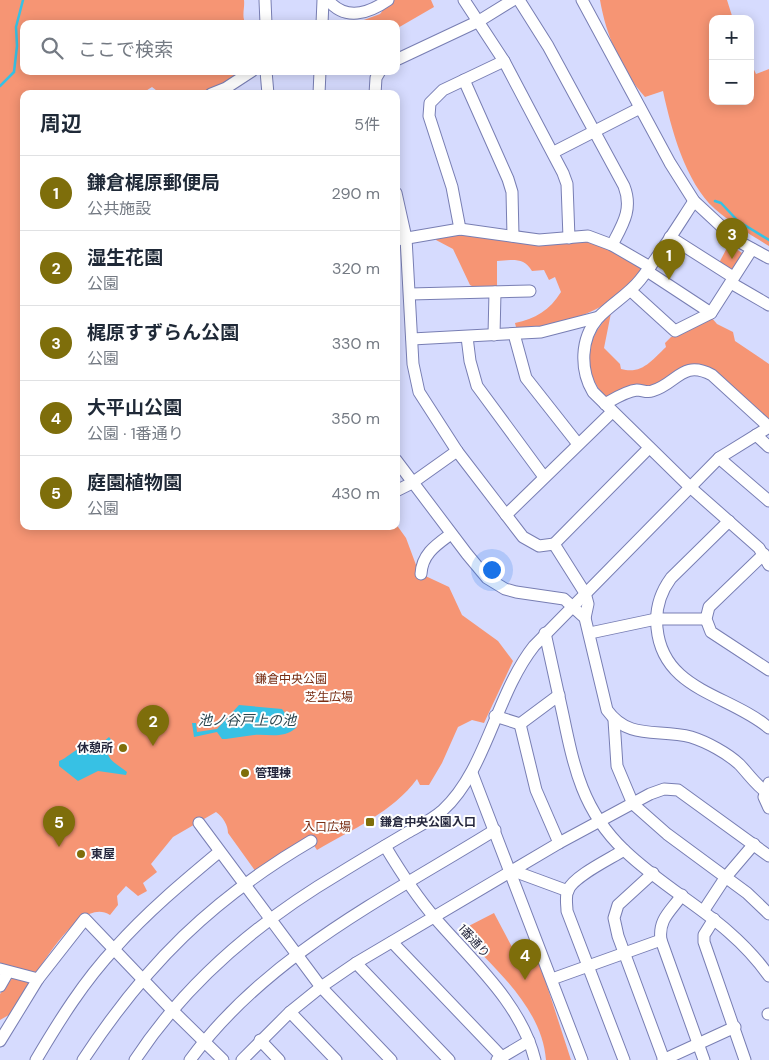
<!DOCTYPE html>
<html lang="ja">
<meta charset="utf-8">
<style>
:root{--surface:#fff;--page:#f2f2f3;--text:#1f2937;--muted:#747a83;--line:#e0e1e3;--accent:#7e6e0b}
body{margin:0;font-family:"DM Sans","Noto Sans JP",sans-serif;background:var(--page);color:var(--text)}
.controls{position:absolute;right:15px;top:15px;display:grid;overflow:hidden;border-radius:10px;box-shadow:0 2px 12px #0003}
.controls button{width:45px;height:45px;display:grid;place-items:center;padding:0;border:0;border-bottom:1px solid var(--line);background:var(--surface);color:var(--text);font:25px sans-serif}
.you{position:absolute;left:491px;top:569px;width:18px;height:18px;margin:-12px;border:4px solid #fff;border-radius:50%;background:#1a73e8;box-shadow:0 0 0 8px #1a73e833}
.badge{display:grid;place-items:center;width:32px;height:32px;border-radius:50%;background:var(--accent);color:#fff;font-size:16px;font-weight:700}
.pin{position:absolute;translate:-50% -41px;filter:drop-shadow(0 1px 2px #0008)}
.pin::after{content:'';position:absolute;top:26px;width:18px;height:15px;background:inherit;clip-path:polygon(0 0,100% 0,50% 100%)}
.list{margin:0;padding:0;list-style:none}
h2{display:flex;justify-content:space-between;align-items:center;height:65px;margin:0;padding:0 20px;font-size:21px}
h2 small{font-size:16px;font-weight:400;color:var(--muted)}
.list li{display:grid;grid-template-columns:32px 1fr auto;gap:15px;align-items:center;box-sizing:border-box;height:75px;padding:0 20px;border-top:1px solid var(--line)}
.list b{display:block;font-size:19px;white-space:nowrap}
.list p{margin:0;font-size:16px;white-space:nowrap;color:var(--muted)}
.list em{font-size:16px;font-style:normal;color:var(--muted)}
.icon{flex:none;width:28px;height:28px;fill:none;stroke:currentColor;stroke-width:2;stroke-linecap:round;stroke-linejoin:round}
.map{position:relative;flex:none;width:769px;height:1060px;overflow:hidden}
.search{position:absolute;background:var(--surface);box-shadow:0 2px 12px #0003;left:20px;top:20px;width:380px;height:55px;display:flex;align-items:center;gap:12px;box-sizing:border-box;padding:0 18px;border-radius:10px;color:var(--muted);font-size:19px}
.panel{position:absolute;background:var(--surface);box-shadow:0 2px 12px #0003;left:20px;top:90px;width:380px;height:440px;border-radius:10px}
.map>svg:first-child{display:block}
</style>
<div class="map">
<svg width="769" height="1060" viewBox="0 0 769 1060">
<rect width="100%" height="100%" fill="#d6dbfe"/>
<g fill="#f69574">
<path d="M0 0H244C245 8 241 17 246 24H24V71H248L203 94H161L152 87 141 94H24V526H352L356 528 396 524 406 538 419 573 449 587 462 615 498 641 513 661 484 723 472 720 458 727 442 763 429 785H420L417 779C393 812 351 830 317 850L313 844 256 872 228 833C228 825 223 817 216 812L173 837 151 864 157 872 143 883 147 891 138 896 126 886 117 896 118 905 110 915C83 898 49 954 37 972H22L0 964Z"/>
<polygon points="391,0 431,0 434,7 396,29 396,24 353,24 380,14"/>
<path d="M600 0H727L733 19H713V101H750V61L756 74 769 69V246C751 235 731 223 715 209 685 182 671 128 663 91L645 97C621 70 606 35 600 0Z"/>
<path d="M457 233 590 239 642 269C610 315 568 321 517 331L515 323C535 319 550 310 561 292L555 277 549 280 544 270 532 271C524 257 512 260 497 261V288L480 290 470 285 453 249 436 240V236Z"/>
<polygon points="729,244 745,255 731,271 719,263"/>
<path d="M611 313 604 348 620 364 621 369C642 375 652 360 666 347L665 343 671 337 711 317 717 324 733 332 735 341 769 364V420L703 367 660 385 606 399C581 368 584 341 611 313Z"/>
<path d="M494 913 521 964 538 958 571 1060H546C542 1007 493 967 459 931Z"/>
<polygon points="13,977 28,982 29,985 14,1012 0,1020 0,994"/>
</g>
<g fill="#37c1e4">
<path d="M239 705 282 709 289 719 296 720 298 723 296 728C283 739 269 734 254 735 244 736 235 738 226 739H222L217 732 194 737 192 723H196L197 732 217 729Z"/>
<path d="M109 737 113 742 107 749C107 761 119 765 127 772L126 775 98 771 78 781 59 766V761C67 758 73 751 80 748 87 746 90 749 96 748Z"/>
</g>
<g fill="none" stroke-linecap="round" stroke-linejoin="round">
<g stroke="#37c1e4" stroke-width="2.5">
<polyline points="0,86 14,72 17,46 16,27 23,0"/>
<polyline points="715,201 721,203 738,221 769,240"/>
</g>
<defs>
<g id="minor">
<polyline points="265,0 266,24"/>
<path d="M328 0C345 21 368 14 388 0"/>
<polyline points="464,0 504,61 563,173 567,184 569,238"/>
<path d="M519 0 548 46 624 186C633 209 623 224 612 245"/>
<polyline points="582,0 670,163 694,201 736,240 769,258"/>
<polyline points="322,24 323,0"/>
<polyline points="396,60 479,21 513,0"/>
<polyline points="266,71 268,94"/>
<polyline points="464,80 508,179 512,192 513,236"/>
<polyline points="211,94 226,88 252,71"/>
<polyline points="319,94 320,71"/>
<polyline points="375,94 376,78 380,71"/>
<polyline points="554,152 640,108"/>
<polyline points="396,193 406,238 413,364 419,392 457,451 523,537 539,546 554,544 585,593 588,604 585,618"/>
<path d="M694 201C677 227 660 255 640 280 628 295 611 304 598 318 580 339 580 370 593 392L690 487 759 548 769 565"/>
<polyline points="460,229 452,187 429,116 430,103 443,90 504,61"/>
<polyline points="670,237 733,277"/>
<polyline points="396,240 460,229 539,240 588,236 612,245 650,267"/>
<polyline points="647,271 711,313"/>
<polyline points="731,283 769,305"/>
<polyline points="631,291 675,331 711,313 752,249"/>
<polyline points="410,294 530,291"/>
<polyline points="514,334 526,378 578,444"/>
<polyline points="494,335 495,292"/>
<polyline points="467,337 470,361 477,386 544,477"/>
<polyline points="412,339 541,332 599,317"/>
<path d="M605 404C614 399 626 391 637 390 642 390 647 393 652 391 677 384 682 359 712 375L769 427"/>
<polyline points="756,435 769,447"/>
<polyline points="719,458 769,501"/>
<path d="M396 460 467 554 487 578 505 589 516 592 564 599 585 618 607 710C629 741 659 728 691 737 707 742 727 753 739 764 748 773 757 787 769 794"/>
<polyline points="396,491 412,483 457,451"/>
<polyline points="506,515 612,412"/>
<path d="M729 521 671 578C660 593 655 609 657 628 663 691 729 694 769 728"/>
<polyline points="554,544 649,448"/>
<polyline points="764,554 709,607 706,619 711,632 769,670"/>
<path d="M421 574C422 554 436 545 451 534"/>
<path d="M545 633C551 661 557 688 563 715 574 768 583 811 624 850 673 897 728 918 769 976"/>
<polyline points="590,633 656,619 706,619"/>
<polyline points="495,716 520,724 559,695"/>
<polyline points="614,720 617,766 633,804 667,834 747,893 769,914"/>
<polyline points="520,724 536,790 559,843"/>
<polyline points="472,773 582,1060"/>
<polyline points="769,783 764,797 769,808"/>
<polyline points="199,823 321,987 391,1060"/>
<path d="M385 846C400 871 415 895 435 918 472 961 521 1003 535 1060"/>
<path d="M624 850C610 859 574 876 568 890 565 896 567 905 567 911L624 1060"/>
<polyline points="511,870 568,891"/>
<polyline points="653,873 618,905 614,918 618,936 664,1060"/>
<path d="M682 895C671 911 658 919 661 940L704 1060"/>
<polyline points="704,910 725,878 754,844"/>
<polyline points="714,919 704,935 704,942 745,1060"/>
<polyline points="392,942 502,1057"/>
<polyline points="356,963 449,1060"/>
<polyline points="0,969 38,979"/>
<polyline points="552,979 661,940"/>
<polyline points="0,986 8,972"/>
<polyline points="290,1012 336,1060"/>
<polyline points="768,1014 769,1014"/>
<polyline points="260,1040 279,1060"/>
<polyline points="0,1041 38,979 85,919 172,1010 223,1060"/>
<path d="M36 1060C59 1021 84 981 115 948 147 912 183 882 219 852"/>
<path d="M83 1060C146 964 212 899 311 841"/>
<path d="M135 1060C187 981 259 921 340 873 361 860 383 847 405 834 417 827 432 820 443 810 486 771 496 694 534 646L719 458 769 427"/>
<path d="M190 1060C267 955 387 897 495 830"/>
<polyline points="242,1060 290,1012 321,987 356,963 559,843 650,794 664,789 678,790 769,856"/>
<polyline points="497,1060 529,1041"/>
<polyline points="663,1060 735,1027"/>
</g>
</defs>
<use href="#minor" stroke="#787eb3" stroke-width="13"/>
<use href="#minor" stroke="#fff" stroke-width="11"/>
</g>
<g fill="#7e6e0b" stroke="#fefefe" stroke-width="2">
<circle cx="123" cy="748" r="5"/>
<circle cx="245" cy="773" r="5"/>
<rect x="365" y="817" width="10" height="10" rx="2.5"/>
<circle cx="81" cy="854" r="5"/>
</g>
<g text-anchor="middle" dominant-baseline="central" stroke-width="4" stroke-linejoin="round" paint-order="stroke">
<g font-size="12" fill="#782e14" stroke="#fefefe">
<text x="291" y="679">鎌倉中央公園</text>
<text x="329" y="697">芝生広場</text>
<text x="327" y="827">入口広場</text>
</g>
<g font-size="12" font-weight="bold" fill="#25273d" stroke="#fefefe" text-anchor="start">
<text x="113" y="748" text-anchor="end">休憩所</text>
<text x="255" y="773">管理棟</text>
<text x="380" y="822">鎌倉中央公園入口</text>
<text x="91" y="854">東屋</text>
</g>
<g font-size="12" fill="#25273d" stroke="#fefefe">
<text transform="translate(474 941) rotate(48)">1番通り</text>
</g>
<g font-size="14" font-style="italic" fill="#2a464f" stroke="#fefefe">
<text x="247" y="720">池ノ谷戸上の池</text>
</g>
</g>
</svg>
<div class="controls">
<button>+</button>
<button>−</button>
</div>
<div class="you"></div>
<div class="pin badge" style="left:669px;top:280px">1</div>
<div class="pin badge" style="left:153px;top:746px">2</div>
<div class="pin badge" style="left:732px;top:259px">3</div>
<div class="pin badge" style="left:525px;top:980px">4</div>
<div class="pin badge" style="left:59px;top:847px">5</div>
<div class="search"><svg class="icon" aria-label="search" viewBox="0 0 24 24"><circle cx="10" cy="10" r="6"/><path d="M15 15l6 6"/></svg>ここで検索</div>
<section class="panel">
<h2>周辺<small>5件</small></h2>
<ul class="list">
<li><span class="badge">1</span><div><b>鎌倉梶原郵便局</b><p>公共施設</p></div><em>290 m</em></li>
<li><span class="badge">2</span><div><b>湿生花園</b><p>公園</p></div><em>320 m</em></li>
<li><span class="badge">3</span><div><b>梶原すずらん公園</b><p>公園</p></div><em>330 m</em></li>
<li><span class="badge">4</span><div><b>大平山公園</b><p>公園 · 1番通り</p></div><em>350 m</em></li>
<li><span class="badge">5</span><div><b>庭園植物園</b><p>公園</p></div><em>430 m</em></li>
</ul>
</section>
</div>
